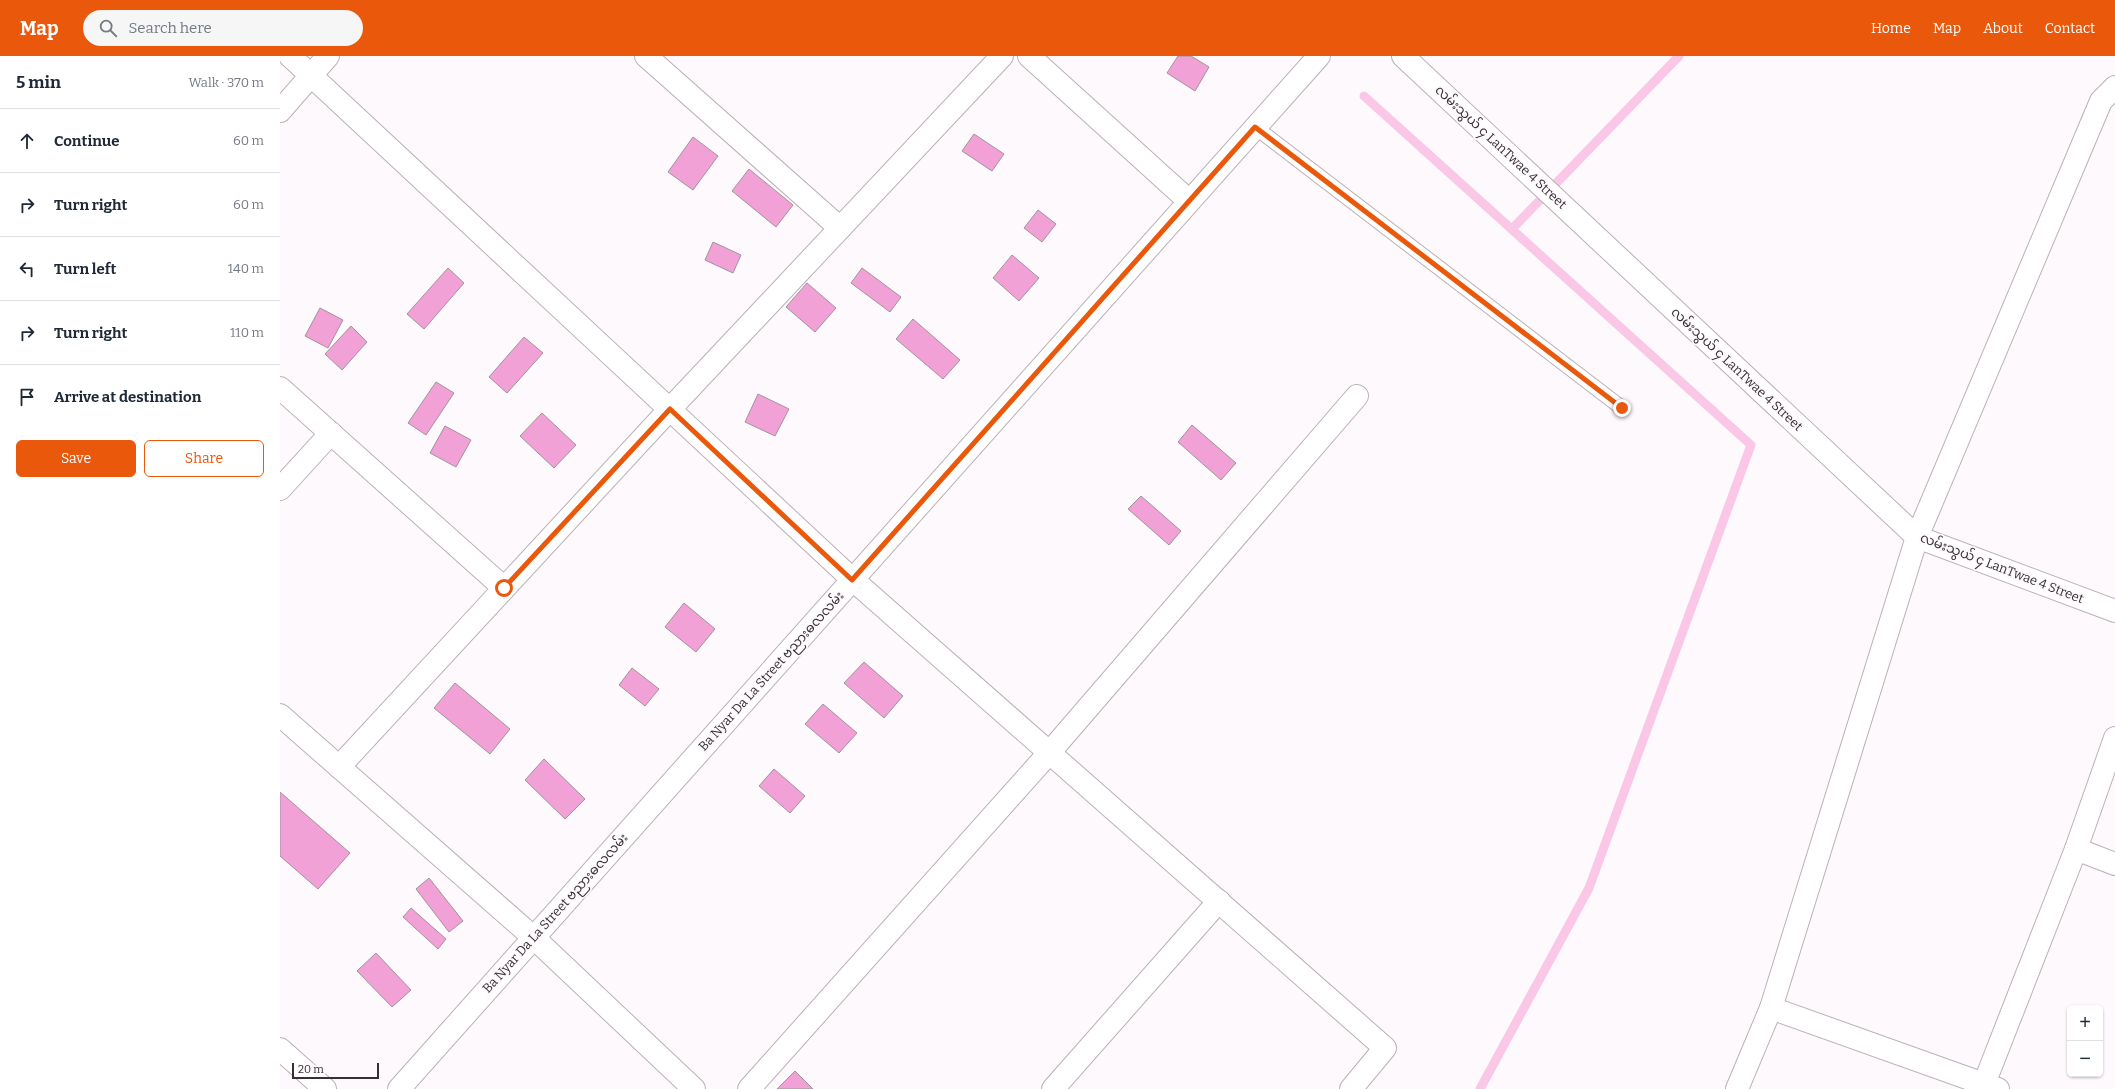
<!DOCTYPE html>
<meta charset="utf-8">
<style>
:root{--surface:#fff;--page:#f6f6f7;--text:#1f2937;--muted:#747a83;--line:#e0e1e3;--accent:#ea580c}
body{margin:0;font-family:Bitter,"Noto Sans Myanmar",serif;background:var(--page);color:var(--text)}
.controls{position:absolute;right:12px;bottom:12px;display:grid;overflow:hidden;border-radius:6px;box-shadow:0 1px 3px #0004}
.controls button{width:36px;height:36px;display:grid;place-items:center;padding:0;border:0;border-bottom:1px solid var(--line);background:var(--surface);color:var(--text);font:20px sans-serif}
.scale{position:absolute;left:12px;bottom:10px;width:87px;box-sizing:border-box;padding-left:4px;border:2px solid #353034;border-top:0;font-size:11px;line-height:14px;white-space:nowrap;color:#353034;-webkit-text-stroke:3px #fef9fc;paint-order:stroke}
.stop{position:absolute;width:12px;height:12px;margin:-9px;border:3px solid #ea580c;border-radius:50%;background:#fff}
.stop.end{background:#ea580c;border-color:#fff;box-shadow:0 1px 4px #0008}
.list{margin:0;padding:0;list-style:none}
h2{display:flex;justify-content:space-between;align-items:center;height:52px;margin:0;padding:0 16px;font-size:17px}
h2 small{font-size:13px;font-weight:400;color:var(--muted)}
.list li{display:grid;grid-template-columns:26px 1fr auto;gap:12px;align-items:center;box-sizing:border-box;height:64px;padding:0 16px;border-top:1px solid var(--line)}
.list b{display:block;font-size:15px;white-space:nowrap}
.list em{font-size:13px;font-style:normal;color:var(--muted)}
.actions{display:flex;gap:8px;padding:12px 16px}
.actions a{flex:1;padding:9px 0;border:1px solid var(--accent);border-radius:6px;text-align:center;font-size:14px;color:var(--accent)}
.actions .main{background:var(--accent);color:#fff}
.icon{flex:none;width:22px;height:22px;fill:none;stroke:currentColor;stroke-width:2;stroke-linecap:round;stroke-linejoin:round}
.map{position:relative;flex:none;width:1835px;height:1033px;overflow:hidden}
header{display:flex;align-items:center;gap:24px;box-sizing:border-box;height:56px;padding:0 20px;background:var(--accent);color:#fff}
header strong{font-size:19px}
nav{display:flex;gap:22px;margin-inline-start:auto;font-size:14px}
.search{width:280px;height:36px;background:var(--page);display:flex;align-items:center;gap:10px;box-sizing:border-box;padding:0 14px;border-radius:22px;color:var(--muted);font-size:15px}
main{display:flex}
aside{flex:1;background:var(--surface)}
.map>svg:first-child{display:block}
</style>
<header>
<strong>Map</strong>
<div class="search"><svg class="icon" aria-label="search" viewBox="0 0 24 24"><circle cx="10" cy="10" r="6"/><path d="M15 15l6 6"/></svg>Search here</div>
<nav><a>Home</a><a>Map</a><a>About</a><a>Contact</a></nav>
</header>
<main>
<aside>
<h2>5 min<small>Walk · 370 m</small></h2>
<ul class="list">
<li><svg class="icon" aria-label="ahead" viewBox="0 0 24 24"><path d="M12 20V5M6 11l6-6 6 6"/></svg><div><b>Continue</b></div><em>60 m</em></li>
<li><svg class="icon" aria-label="right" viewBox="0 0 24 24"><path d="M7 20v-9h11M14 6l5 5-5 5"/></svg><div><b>Turn right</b></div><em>60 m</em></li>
<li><svg class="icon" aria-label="left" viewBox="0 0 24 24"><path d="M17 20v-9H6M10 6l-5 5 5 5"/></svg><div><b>Turn left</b></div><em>140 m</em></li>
<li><svg class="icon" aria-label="right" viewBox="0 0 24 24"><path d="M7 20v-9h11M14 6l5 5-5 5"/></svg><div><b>Turn right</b></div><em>110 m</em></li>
<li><svg class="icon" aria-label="arrive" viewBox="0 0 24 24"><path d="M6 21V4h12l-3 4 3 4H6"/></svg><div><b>Arrive at destination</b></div></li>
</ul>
<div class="actions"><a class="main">Save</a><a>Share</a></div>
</aside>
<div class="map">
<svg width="1835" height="1033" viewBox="0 0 1835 1033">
<rect width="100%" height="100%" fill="#fef9fc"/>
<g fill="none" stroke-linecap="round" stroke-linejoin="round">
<g stroke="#fac7e7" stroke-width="9">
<polyline points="1084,40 1471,389 1309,832 1200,1033"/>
<polyline points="1232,173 1399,0"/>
</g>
</g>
<g fill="#f2a1d7" stroke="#a0949c">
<polygon points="898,0 911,0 929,11 915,35 887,17"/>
<polygon points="694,78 724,98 712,115 682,95"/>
<polygon points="413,81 438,100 413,134 388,116"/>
<polygon points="469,113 513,149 496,171 452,135"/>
<polygon points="758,154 776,168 762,186 744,172"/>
<polygon points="433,186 461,199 453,217 425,204"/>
<polygon points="732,199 759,222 739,245 713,222"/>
<polygon points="168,212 184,227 144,273 127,258"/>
<polygon points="582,212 621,241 610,256 571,227"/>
<polygon points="527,227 556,252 535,276 506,251"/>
<polygon points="40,252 63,264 48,292 25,280"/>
<polygon points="633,263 680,304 663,323 616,283"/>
<polygon points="71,270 87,286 62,314 45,298"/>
<polygon points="244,281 263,297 227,337 209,321"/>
<polygon points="156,326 174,337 146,379 128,367"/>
<polygon points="478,338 509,353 495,380 465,366"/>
<polygon points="262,357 296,389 274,412 240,380"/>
<polygon points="912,369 956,407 941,424 898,386"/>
<polygon points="165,370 191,384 176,411 150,397"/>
<polygon points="861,440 901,475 889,489 848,453"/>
<polygon points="404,547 435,573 416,596 385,571"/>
<polygon points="584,606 623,640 604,662 564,627"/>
<polygon points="352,612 379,633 365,650 339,629"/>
<polygon points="175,627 230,673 210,698 154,652"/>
<polygon points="543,648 577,677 559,697 525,668"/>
<polygon points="264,703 305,743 285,763 245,724"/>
<polygon points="494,713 525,740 510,757 479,730"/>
<polygon points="0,736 70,797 38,833 0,800"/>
<polygon points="149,822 183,865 169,876 136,833"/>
<polygon points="131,852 166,883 158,893 123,861"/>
<polygon points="96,897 131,934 112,951 77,915"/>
<polygon points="515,1015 533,1033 497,1033"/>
</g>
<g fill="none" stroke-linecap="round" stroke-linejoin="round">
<defs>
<polyline id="service" points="975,71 1342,352"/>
<g id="minor">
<polyline points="10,0 572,523 1105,992 1071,1033"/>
<polyline points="366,0 560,172"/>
<polyline points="749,0 909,145"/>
<polyline points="1123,0 1637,481 1835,555"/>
<polyline points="0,55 48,0"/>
<polyline points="0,332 224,532"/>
<polyline points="0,433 51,377"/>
<polyline points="0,659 253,881 414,1033"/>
<polyline points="59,711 390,353 722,0"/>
<polyline points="1796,793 1835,808"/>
<polyline points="1491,952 1718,1033"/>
<polyline points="0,993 45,1033"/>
<polyline points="1704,1028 1796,793 1835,682"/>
<polyline points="119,1033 1039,0"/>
<polyline points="469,1033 769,697 1077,340"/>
<polyline points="773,1033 939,845"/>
<polyline points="1457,1033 1491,952 1637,481 1821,45 1835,31"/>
</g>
</defs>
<use href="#service" stroke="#bcb0b7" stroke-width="16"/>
<use href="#minor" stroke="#bcb0b7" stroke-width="24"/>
<use href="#service" stroke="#fff" stroke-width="14"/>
<use href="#minor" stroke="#fff" stroke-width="22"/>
</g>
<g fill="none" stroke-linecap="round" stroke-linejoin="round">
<polyline stroke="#ea580c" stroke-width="5" points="224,532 390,353 572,524 975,71 1342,352"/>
</g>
<g text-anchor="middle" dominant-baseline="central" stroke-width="3.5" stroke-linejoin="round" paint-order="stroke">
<g font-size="13" fill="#353034" stroke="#fef9fc">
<text transform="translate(1221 91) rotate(43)">လမ်းသွယ် ၄ LanTwae 4 Street</text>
<text transform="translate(1457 313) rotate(43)">လမ်းသွယ် ၄ LanTwae 4 Street</text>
<text transform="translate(1722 512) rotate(21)">လမ်းသွယ် ၄ LanTwae 4 Street</text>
<text transform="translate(491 615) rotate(-48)">Ba Nyar Da La Street ဗညားဓလလမ်း</text>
<text transform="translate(275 857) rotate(-48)">Ba Nyar Da La Street ဗညားဓလလမ်း</text>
</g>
</g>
</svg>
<div class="controls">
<button>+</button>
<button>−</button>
</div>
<div class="scale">20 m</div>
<div class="stop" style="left:224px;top:532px"></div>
<div class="stop end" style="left:1342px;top:352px"></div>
</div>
</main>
